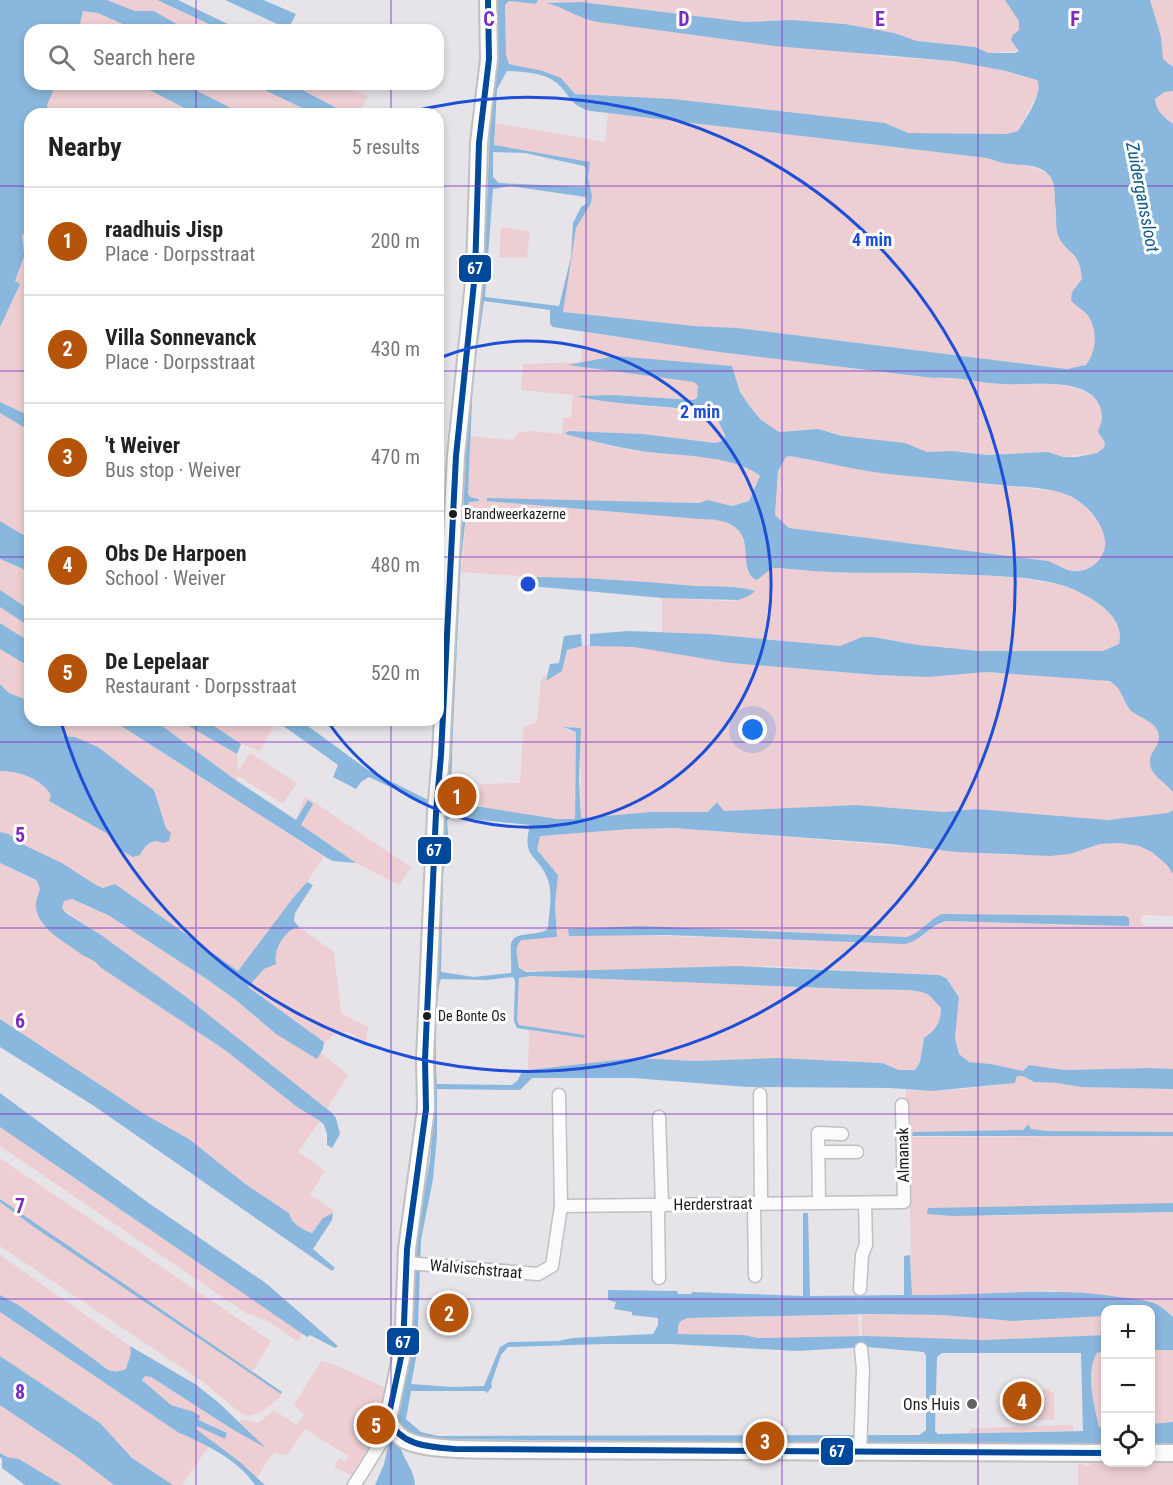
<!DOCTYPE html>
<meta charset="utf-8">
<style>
:root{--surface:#fff;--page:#f6f6f6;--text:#222;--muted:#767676;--line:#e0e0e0;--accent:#b45309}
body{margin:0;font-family:"Roboto Condensed",sans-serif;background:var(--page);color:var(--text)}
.controls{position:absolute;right:18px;bottom:18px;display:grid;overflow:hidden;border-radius:12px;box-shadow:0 3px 9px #0003}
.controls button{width:54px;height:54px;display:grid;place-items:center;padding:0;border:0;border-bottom:2px solid var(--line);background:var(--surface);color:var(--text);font:30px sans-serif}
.you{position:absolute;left:753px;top:730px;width:21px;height:21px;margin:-15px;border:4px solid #fff;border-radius:50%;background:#1a73e8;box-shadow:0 0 0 9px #1a73e833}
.badge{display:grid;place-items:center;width:39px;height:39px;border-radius:50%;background:var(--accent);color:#fff;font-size:20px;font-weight:700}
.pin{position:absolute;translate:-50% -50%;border:3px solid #fff;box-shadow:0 2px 6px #0006}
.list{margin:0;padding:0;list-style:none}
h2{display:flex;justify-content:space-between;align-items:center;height:78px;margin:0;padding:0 24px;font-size:26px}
h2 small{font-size:20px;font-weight:400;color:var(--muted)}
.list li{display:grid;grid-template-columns:39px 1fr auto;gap:18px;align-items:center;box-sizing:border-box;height:108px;padding:0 24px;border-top:2px solid var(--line)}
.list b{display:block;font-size:22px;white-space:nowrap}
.list p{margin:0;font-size:20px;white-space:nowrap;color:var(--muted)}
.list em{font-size:20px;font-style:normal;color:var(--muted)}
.icon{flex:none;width:33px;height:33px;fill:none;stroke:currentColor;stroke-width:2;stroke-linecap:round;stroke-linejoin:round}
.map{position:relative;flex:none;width:1173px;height:1485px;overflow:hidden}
.search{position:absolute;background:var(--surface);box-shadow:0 3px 9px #0003;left:24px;top:24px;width:420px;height:66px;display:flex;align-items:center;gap:15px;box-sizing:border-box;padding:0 21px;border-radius:18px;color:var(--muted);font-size:22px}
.panel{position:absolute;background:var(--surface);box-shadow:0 3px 9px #0003;left:24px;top:108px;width:420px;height:618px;border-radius:18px}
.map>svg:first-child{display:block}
</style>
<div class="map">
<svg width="1173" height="1485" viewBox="0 0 1173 1485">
<rect width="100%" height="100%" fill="#e6e4e8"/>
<g fill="#edcfd3" fill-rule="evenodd">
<polygon points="0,0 104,0 100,14 136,30 30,30 30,84 138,84 196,114 30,114 30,305 24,307 30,313 30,416 0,402"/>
<polygon points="107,0 157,0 222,30 187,30 154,11 135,11"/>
<path d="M535 0H1173V869L1123 819 1087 820 975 809 944 812 856 805 708 812H652L581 818 580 728 565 727 567 730 576 732 575 819H557L481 807 480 784 520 783 523 732 525 726 537 722 541 680 547 673 546 680 562 671 567 650 579 645 634 647 778 667 877 675 928 677 986 672 1095 679 1116 684 1123 694 1112 649 1103 651H980L918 645 873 637H862L840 646 708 634 662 632V598L728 601 738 600 749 596 741 587 721 588 605 579 529 577 461 572 467 507 469 502 479 500V498L470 497 468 495 470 436 513 440 519 432 534 431 562 434 563 418 571 417 573 395 521 390 523 364 581 362 584 332 719 352 933 378C958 376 979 383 1003 384 1034 386 1067 378 1094 397L1086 365 1067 369 738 328 694 326 559 312 562 311 576 228 591 203 592 196 588 178 590 162 494 145 495 123 605 142 608 113 987 158C1007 164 1027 163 1046 173L1036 96 1018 131 1007 134 908 133 885 123 673 99 575 94 560 78 543 71 509 64 506 55 505 5 509 1 536 4 538 1ZM581 2 745 22 792 20 845 24 894 33 917 41 975 47 989 53 1019 51 1035 79 1006 71 952 61 887 57 549 3ZM732 366 740 392 751 408 761 420 779 432 818 429 842 436 905 443 927 452 952 451 987 455 1048 452 1063 457 1097 453 1101 528C1090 508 1077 497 1055 491L896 475 790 456 786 457 778 471 775 515 789 528 814 532 1048 561C1062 567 1074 575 1089 568L1106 609 1088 595 1062 585 1025 579 981 575 813 571 772 568 765 572 748 573C745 534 742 518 699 519L488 501V498L699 503 708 500 732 506 749 501 760 476C730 452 667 456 629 450 608 446 587 439 566 434L568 431 643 434 716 443 725 440V435L715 414C671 405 623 408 580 396L613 395 693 400 697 398 698 386 694 382 678 379Z"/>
<polygon points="183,84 252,84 315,114 243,114"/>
<polygon points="291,84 343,84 368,96 359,114 348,114"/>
<polygon points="501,227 530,231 527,258 499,257"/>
<polygon points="0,413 30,431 30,539 0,521"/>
<polygon points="0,559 30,572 30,610 0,590"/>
<polygon points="0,607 30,627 30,642 0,623"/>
<polygon points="0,649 30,667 30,701 9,693 0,684"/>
<path d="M60 720H112L324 857 307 882 293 898 239 972 115 884 103 888 96 885 62 863 26 846 10 834 0 832V771C18 769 42 779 51 795L49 801 108 834 111 840 140 855C146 842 158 840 171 833L166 828 154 790 98 747 75 737 62 736Z"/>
<polygon points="154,720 178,720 237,754 238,771 250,753 297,783 283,804 238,776 237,781"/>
<polygon points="205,720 275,720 277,721 260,751 241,744"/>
<polygon points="305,796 411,867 399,885 356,863 301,825 312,804 308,801 296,820"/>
<path d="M674 828 1008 855 1070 854 1100 844 1120 843 1139 846 1152 852 1167 865 1173 874V916L1143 915 1140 921 1145 926H1173V1069L1150 1068 1064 1070 1029 1065 1023 1071 991 1064 969 1062 959 1054 955 1038 959 997 946 978 939 975 766 966 559 972 522 970C517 964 515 949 519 942L524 939 557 937 555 905 558 875 537 850 539 836 631 829ZM942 914 1125 916 1129 918V925L948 921 938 924 917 940 845 941 623 935 568 929 640 926 907 937 916 934Z"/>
<path d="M0 863 36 881 40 888C31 923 43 926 69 944 79 951 86 957 97 962L225 1050 297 1107 320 1121 298 1152 325 1171 310 1195 333 1210V1213L323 1218 312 1233C301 1229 292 1224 289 1213L244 1183 189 1139 146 1115 0 1019Z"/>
<polygon points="71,899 108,915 208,980 236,1000 276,1034 317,1058 321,1053 348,1075 327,1109 185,996 62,908 64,901"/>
<path d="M299 927 334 952 341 1013 368 1027 366 1043C345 1029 342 1027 323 1044L248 987 264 969 275 964C274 950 285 929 299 927Z"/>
<path d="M531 976 849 989 909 990 922 992 929 995 941 1008C941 1022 936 1030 924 1038L920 1062 915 1070H899L882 1063 777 1058 696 1061 634 1058 528 1070 529 1030 584 1038 585 1036 519 1025 517 1021 519 978Z"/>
<path d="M1017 1076H1023L1034 1082 1057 1083 1081 1087 1173 1089V1132L1046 1131 1031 1129 1027 1124 1023 1130 913 1132V1137L1173 1136V1203L927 1209 993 1216 1173 1212V1317L1162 1307 1050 1290 963 1295H911L910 1208 907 1207 906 1090C942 1092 979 1088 1015 1083Z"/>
<polygon points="0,1127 302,1333 298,1342 268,1321 246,1313 0,1146"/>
<path d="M0 1158 271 1341 253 1371 282 1394C273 1404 257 1419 243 1415L202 1381 0 1246Z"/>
<path d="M0 1255 130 1346 131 1353 126 1369C114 1374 108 1371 99 1363L20 1306 0 1295Z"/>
<polygon points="0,1312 179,1433 209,1446 182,1485 173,1485 132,1458 100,1423 0,1356"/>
<polygon points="873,1314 942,1315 1013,1321 1105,1316 1105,1335 984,1340 862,1337 861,1315"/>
<path d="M858 1315 859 1338H758L744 1335 678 1334C678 1324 678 1321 688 1318Z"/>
<polygon points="1151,1350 1173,1350 1173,1422 1151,1424"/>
<path d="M1105 1351V1427H1099C1094 1405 1084 1373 1097 1353Z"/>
<polygon points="321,1361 335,1365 388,1389 373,1441 353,1476 334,1467 339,1459 346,1462 348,1456 305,1429 288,1454 281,1455 274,1452 257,1477 196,1429 197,1425 225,1439 227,1433 199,1419 182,1408 171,1405 142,1380 145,1376 151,1377 232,1429 264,1446 240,1423 241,1419 258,1423 274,1410 297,1425 304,1415 294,1405"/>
<polygon points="1050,1389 1050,1392 1054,1392 1054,1420 1010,1421 1010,1390"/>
<polygon points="0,1405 77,1457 114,1485 62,1485 19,1459 7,1457 0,1453"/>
<polygon points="1073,1425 1073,1431 968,1433 972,1428"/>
<polygon points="1090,1460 1105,1461 1106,1462 1150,1462 1151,1460 1173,1460 1173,1485 1078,1485 1078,1464 1084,1464 1085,1466 1090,1466"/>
</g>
<g fill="#8ab7dd" fill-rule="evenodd">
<polygon points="0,0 107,0 135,11 154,11 187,30 136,30 98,13 83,11 80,23 84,30 30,30 30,84 56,84 47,105 49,114 30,114 30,225 22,236 24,253 27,248 15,281 20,284 0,327"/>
<polygon points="157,0 178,0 240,30 222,30"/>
<polygon points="225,0 263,0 296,14 288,29"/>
<path d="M496 0H538L536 4 509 1 505 5 506 55 509 64 543 71 561 78 575 94 673 99 885 123 908 133 1007 134 1018 131C1025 120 1044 92 1037 80L1006 71 952 61 775 46 598 22C577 18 564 7 546 3L581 2 745 22 792 20 845 24 894 33 917 41 975 47 989 53H1015L1019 51 1011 40 1013 35 1019 30V21L1005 0H1150L1161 37 1163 59 1173 67V91L1164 92 1155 99C1156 112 1164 117 1173 124V792C1167 784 1154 777 1151 768 1146 754 1158 750 1159 738 1160 724 1143 719 1134 713 1123 706 1124 688 1109 681L986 672 928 677 877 675 731 663 634 647 590 646V634L629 631 708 634 840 646 862 637H873L918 645 980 651H1103L1119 644C1127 615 1087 594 1065 586 1029 575 987 576 951 574 905 572 859 574 813 571 799 570 786 568 772 568L757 580C731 569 770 518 699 519L487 501V498L699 503 708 500 732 506 749 501 760 476C730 452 666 457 629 449 607 445 586 439 565 434L568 431 643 434 715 443 725 440V435L715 414C669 404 622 407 577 396L613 395 693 400 697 398 698 386 694 382 568 365 615 356 732 366 740 392 751 408 761 420 779 432 818 429 842 436 905 443 927 452 952 451 987 455 1048 452 1063 457H1077L1097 453 1104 448 1105 442 1098 432C1099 427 1102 423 1102 418 1102 373 1031 386 1003 384 979 383 958 376 933 378L719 352 553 327 550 324V310L484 301 473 379 468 494 470 497 479 499V501L469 502 467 507 461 560 452 751C453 770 449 789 450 807H481L557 819H575L576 732 563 727 581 728 579 779 581 818 652 812H708L717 802 724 811 856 805 944 812 975 809 1108 820 1168 813 1173 810V874L1167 865 1152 852 1139 846 1120 843 1100 844 1070 854 1050 856 957 852 890 844 674 828 631 829 540 836 537 850 558 875 555 905 557 937 522 940C513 946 518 958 519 968L526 972 736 966 939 975 946 978 959 997 955 1038 959 1054 969 1062 991 1064 1023 1071 1029 1065 1064 1070 1150 1068 1173 1069V1089L1081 1087 1057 1083 1034 1082 1023 1076H1017L1015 1083 932 1091 890 1088 747 1087 633 1078H532L520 1090 437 1089V1136L433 1179 421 1240 417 1353 411 1384 453 1387 484 1386 500 1347 509 1342 558 1341 573 1338 653 1334 658 1325V1318L632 1315V1312L614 1309 616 1302 608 1300V1290L677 1291 678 1294H691L692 1292 803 1296V1213H808L810 1296 904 1295V1256L910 1255 912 1295C981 1296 1050 1286 1119 1297 1129 1298 1140 1299 1150 1302 1160 1304 1166 1311 1173 1317V1350H1151L1150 1310H1106L1105 1316 1013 1321 942 1315 873 1314 688 1318C678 1321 678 1324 678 1334L744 1335 758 1338 867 1336 984 1340 1105 1335V1351L1097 1353C1085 1373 1094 1405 1099 1427H1105V1443L900 1444 435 1439 419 1438 407 1431 400 1445C404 1462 414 1468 415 1485H375L384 1464 389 1443 396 1441 395 1416 412 1343 414 1253 430 1160 432 1136 431 1057 439 873 445 835 442 811 369 777 361 782 356 789 333 777 338 765 275 720H307L305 724 368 770 432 802 442 805 447 800 456 581 463 514 469 380 485 250 490 129 498 38ZM507 71C522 72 541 72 554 81 570 92 568 106 591 111L987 158C994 160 1002 163 1010 164 1022 165 1040 164 1049 175 1055 181 1055 195 1055 203 1057 213 1055 225 1058 235 1065 254 1080 249 1082 279L1072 292 1071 300C1076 307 1085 310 1089 317 1098 332 1096 352 1086 365L1067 369 738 328 694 326 563 312 576 228 591 203 592 196 588 178 590 162 494 145 497 89ZM493 152 525 153 584 166 586 169 585 187 499 183 493 177ZM510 186 586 197V204L581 207 573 223 571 257 559 306 485 297 493 189ZM790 456C826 462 862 472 898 475 936 479 974 482 1011 486 1029 487 1048 488 1065 494 1083 500 1103 521 1105 541 1107 558 1090 573 1073 571 1065 570 1056 564 1048 561L789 528 775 515 778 471 786 457ZM451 817 530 825C521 860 539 854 548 880 553 894 549 913 548 928 540 938 514 929 511 944 510 953 512 964 511 973L474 977 441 972 443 876 448 834 447 820ZM531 976 849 989 909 990 922 992 929 995 941 1008C941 1022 936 1030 924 1038L920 1062 915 1070H899L882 1063 777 1058 696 1061 634 1058 528 1070 521 1073 518 1080 512 1085 437 1084C435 1068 435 991 441 979L487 980 513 977 515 981 514 1021 517 1028 584 1038 585 1035 519 1025 517 1020 519 978ZM605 1344H672L797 1351 867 1347 924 1352 926 1356V1430L919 1435 438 1436 421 1432 406 1419 411 1391H485L487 1393 492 1387 491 1384 501 1355 508 1347ZM942 1353H1081L1083 1431 938 1434 935 1431 937 1357Z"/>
<polygon points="138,84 183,84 243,114 196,114"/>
<polygon points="252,84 291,84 348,114 315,114"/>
<polygon points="0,402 30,416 30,431 0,413"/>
<polygon points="0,521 30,539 30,572 0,559"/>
<path d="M529 577C585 577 640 581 695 586 715 587 736 585 755 591L749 596 738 600 662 598 531 586Z"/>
<polygon points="0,590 30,610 30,627 0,607"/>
<polygon points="0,623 30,642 30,667 0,649"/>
<polygon points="581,634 582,646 567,650 562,671 546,681 550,664 559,663 564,636"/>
<path d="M0 684 9 693 30 701V720H60L63 736 75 737 98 747 154 790 166 828 171 833 169 841 163 843C152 838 145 845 140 855L133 857 117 848 108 834 49 801 51 795C42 779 18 770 0 771Z"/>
<polygon points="112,720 154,720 237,781 296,820 308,800 313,804 301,825 356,863 333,861 327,858"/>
<polygon points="178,720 205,720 241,744 237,754"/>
<path d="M0 832 9 834 26 846 62 863 96 885 103 888 115 884 238 971 293 898 307 882 313 885 295 913 294 921 299 927C285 929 273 950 276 964L264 969 248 987 324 1042 323 1049 317 1059 276 1034 236 1000 208 980 108 915 72 899 64 901 62 908 66 913 101 935 185 996 332 1113 336 1118 340 1134 332 1148 327 1145V1134L324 1125 320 1121 297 1107 225 1050 100 967C95 959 88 959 81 954 64 941 38 929 36 907 35 901 39 894 40 888L36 880 0 863Z"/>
<path d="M942 914 1125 916 1129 918V926L948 921C931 923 922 941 905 944L667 935 569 936 568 929 640 926 907 937C921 933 929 919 942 914Z"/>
<path d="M0 1019 146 1115 189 1139 244 1183 289 1213C292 1224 301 1229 312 1233L323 1218 333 1213 332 1220 313 1249 335 1268 332 1271 94 1106 0 1047Z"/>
<polygon points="0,1093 150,1204 267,1284 338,1346 335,1348 310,1335 307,1337 0,1127"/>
<polygon points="1028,1124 1031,1129 1046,1131 1173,1132 1173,1136 912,1136 913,1132 1023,1130"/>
<polygon points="0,1199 282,1392 281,1394 34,1227 0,1202"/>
<polygon points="1173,1203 1173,1212 953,1216 927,1214 928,1208"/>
<path d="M0 1295 20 1306 99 1363C108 1371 114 1374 126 1369L131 1353 130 1346 195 1384 219 1403 266 1448 232 1429 151 1377 145 1376 142 1380 171 1405 194 1412 200 1416 199 1420 227 1433 225 1439 197 1426 196 1429 240 1462 265 1485H255C238 1460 206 1444 179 1433L0 1312Z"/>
<polygon points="0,1356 100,1423 132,1458 173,1485 114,1485 77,1457 0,1405"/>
<polygon points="1173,1422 1173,1443 1151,1443 1151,1424"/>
<polygon points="0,1453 7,1457 19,1459 62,1485 25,1485 2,1468 2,1459 0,1457"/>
</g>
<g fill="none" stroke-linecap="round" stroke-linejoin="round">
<defs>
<g id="street">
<polyline points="760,1094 761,1203"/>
<polyline points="819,1152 857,1152"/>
<polyline points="819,1202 818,1133 842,1134"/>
<polyline points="754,1203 755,1276"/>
<polyline points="561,1206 904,1202 902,1105"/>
<polyline points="407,1263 538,1274 552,1266 561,1206 559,1095"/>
<polyline points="659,1278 658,1211 662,1205 659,1117"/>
<polyline points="860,1289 862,1255 866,1245 865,1203"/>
<polyline points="860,1453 863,1369 861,1349"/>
<path d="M354 1485C368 1466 377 1445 392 1428"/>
</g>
<g id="secondary">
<path d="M488 0 489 59 479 143 475 273 456 456 441 755 436 813 425 1059 426 1109 407 1249 403 1348 388 1419C391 1426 395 1433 402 1438 421 1452 488 1449 513 1450L1106 1453"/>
<polyline points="1150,1453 1173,1453"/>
</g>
</defs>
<use href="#street" stroke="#c0bfc2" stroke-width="15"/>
<use href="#secondary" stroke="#c0bfc2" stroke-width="20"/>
<use href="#street" stroke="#fbfbfc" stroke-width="12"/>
<use href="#secondary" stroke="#fbfbfc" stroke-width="16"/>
<defs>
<path id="bus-1" d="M488 0 489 59 479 143 475 273 456 456 441 755 436 813 425 1059 426 1109 407 1249 403 1348 388 1419C401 1446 428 1447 455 1449L1106 1453"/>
</defs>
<use href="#bus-1" stroke="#fff" stroke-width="10"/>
<use href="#bus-1" stroke="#004899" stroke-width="6"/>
</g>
<path fill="none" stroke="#7b2cbf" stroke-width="1.5" stroke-opacity="0.55" d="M196 0V30M391 0V30M586 0V1485M782 0V1485M978 0V1485M196 84V114M391 84V114M0 186H30M438 186H1173M0 371H30M438 371H1173M0 557H30M438 557H1173M196 720V1485M391 720V1485M0 742H1173M0 928H1173M0 1114H1173M0 1299H1173"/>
<g fill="none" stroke="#1d4ed8" stroke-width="3">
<path d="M439 358A243 243 0 1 1 328 722"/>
<path d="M402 114A487 487 0 1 1 61 722"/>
</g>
<g fill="#1b1a1d" stroke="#fff" stroke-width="2">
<circle cx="453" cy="514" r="5"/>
<circle cx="427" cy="1016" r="5"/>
</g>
<circle fill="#626164" stroke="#fff" stroke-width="2" cx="972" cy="1404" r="6"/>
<g text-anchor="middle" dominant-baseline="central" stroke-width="6" stroke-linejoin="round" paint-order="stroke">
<g font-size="14" fill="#1b1a1d" stroke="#fff" text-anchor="start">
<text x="464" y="514">Brandweerkazerne</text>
<text x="438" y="1016">De Bonte Os</text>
</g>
<g font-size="16" fill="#1b1a1d" stroke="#fff">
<text transform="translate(903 1155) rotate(-91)">Almanak</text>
<text transform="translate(713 1204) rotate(-1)">Herderstraat</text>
<text transform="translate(476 1269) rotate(5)">Walvischstraat</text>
</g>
<g font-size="16" fill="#1b1a1d" stroke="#fff" text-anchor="end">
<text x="960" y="1404">Ons Huis</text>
</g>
<g font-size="18" font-style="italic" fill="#0f5a8b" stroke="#fff">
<text transform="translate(1143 197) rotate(79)">Zuiderganssloot</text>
</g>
</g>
<g font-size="20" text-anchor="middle" font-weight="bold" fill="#7b2cbf" stroke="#fff" stroke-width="6" stroke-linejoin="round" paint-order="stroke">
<text x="489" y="26">C</text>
<text x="684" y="26">D</text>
<text x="880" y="26">E</text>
<text x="1075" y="26">F</text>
<text x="20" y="842">5</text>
<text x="20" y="1028">6</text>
<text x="20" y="1213">7</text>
<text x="20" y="1399">8</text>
</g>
<circle cx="528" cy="584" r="9" fill="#1d4ed8" stroke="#fff" stroke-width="3"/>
<g font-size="18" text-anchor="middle" font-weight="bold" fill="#1d4ed8" stroke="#fff" stroke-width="6" stroke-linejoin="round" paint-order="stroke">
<text x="872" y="246">4 min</text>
<text x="700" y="418">2 min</text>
</g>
<g stroke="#fff" stroke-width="2">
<rect x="458" y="254" width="34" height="29" rx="6" fill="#004899"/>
<rect x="417" y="836" width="35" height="29" rx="6" fill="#004899"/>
<rect x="386" y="1327" width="34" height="29" rx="6" fill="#004899"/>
<rect x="820" y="1437" width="34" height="29" rx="6" fill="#004899"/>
</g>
<g font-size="16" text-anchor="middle" font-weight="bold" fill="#fff">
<text x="475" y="274">67</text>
<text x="434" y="856">67</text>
<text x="403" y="1348">67</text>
<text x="837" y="1457">67</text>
</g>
</svg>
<div class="controls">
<button>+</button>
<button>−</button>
<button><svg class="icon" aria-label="locate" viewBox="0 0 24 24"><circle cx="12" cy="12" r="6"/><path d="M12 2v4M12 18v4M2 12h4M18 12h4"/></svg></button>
</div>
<div class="you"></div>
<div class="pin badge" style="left:457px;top:796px">1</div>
<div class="pin badge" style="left:449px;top:1313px">2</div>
<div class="pin badge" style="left:765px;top:1441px">3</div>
<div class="pin badge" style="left:1022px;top:1401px">4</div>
<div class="pin badge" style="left:376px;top:1425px">5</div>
<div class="search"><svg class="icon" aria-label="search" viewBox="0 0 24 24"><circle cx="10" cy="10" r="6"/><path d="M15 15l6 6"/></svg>Search here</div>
<section class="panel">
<h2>Nearby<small>5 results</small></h2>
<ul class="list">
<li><span class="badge">1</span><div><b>raadhuis Jisp</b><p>Place · Dorpsstraat</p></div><em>200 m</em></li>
<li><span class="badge">2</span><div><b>Villa Sonnevanck</b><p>Place · Dorpsstraat</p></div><em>430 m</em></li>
<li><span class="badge">3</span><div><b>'t Weiver</b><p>Bus stop · Weiver</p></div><em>470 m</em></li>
<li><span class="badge">4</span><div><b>Obs De Harpoen</b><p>School · Weiver</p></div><em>480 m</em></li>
<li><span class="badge">5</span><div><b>De Lepelaar</b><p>Restaurant · Dorpsstraat</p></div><em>520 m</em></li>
</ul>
</section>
</div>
